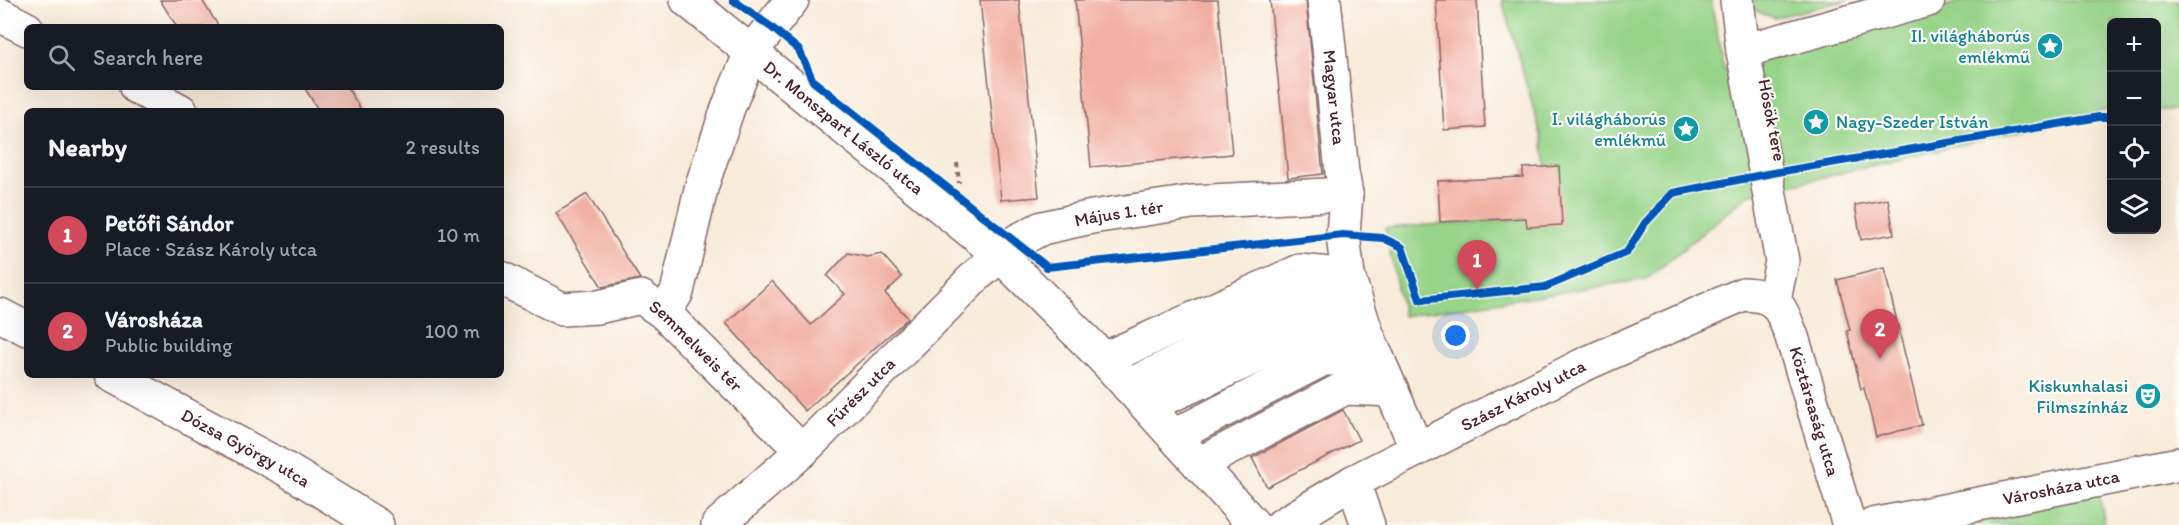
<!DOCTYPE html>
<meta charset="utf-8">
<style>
:root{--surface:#171b24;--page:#20242c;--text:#f1f3f6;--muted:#9ea1a6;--line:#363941;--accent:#d1495b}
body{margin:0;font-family:Itim,sans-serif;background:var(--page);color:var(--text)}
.controls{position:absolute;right:18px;top:18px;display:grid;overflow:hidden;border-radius:9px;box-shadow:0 6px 24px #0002}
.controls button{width:54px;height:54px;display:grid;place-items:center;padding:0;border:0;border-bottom:2px solid var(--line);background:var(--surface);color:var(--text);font:30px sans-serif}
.you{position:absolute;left:1456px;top:336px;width:21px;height:21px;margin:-15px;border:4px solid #fff;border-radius:50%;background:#1a73e8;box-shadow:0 0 0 9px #1a73e833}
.badge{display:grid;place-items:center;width:39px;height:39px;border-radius:50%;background:var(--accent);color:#fff;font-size:20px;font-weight:700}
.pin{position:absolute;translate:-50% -50px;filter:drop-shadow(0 2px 3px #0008)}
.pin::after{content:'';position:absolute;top:32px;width:21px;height:18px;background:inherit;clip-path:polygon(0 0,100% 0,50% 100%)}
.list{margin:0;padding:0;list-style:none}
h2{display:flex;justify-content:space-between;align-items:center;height:78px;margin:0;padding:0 24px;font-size:26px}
h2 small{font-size:20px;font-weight:400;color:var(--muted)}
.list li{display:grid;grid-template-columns:39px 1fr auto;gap:18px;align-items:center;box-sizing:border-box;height:96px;padding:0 24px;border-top:2px solid var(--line)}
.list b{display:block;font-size:22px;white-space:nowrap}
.list p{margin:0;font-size:20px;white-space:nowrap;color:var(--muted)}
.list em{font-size:20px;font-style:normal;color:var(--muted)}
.icon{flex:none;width:33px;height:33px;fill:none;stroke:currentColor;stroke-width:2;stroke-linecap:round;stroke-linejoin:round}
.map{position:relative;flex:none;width:2179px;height:525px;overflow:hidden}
.search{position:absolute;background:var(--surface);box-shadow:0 6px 24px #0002;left:24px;top:24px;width:480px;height:66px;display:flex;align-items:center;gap:15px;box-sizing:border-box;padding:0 21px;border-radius:9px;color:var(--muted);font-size:22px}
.panel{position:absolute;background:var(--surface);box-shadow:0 6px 24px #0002;left:24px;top:108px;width:480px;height:270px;border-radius:9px}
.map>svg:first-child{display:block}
</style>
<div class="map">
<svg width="2179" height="525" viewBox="0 0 2179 525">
<rect width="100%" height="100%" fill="#fdfcf7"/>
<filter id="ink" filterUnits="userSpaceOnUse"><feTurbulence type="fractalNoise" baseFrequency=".0167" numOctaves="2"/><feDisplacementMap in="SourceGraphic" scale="12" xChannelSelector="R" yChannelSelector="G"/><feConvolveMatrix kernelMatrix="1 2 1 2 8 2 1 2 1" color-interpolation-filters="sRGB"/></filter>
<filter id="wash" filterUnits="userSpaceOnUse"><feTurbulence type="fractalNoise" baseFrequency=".008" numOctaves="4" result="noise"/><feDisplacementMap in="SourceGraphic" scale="24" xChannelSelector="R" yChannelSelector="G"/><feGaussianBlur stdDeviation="1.35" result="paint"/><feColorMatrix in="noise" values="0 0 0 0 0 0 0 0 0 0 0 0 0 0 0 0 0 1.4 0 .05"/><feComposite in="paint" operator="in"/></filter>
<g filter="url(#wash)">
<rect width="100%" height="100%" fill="#f8ebd9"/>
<g fill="#97d489" stroke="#707a5a" stroke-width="1.5">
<polygon points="1502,0 1711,0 1724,70 1967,0 2179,0 2179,110 2157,110 2156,22 2112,22 2111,109 1748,195 1647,279 1403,316 1385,228 1553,217 1542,138"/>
<polygon points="1746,0 1848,0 1774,18 1759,12 1746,3"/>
<polygon points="2098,487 2105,525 1910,525"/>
</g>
<g id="blocks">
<g fill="#f2afa3">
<polygon points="160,0 202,0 219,27 177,27"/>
<polygon points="980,0 1019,0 1039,197 1001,200"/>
<polygon points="1075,0 1218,0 1232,154 1091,167"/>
<polygon points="1270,0 1306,0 1323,174 1288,178"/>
<polygon points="1436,0 1477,0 1485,127 1444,130"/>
<polygon points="304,87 347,87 362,111 319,111"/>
<polygon points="1559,166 1562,225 1527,227 1526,218 1440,222 1438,181 1523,177 1523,168"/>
<polygon points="587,194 640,279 602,287 556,213"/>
<polygon points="1888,199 1894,234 1861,240 1855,205"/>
<polygon points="848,253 867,257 882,254 902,277 885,293 908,318 805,411 726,323 772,281 811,325 845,294 827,276"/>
<polygon points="1884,268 1922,425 1876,437 1864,388 1861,389 1847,331 1850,330 1837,280"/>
<polygon points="1343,410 1359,440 1267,487 1252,458"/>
</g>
</g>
</g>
<g filter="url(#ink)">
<use href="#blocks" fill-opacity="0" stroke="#876668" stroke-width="1.5"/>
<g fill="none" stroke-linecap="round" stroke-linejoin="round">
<defs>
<g id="minor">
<path id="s1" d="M687 0 1001 256 1104 359 1254 525"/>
<path id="s2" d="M1324 0 1342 172 1346 194 1343 235 1348 276 1367 334 1417 449"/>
<polyline points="1737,0 1743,51 1782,261 1774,300"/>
<polyline points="0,15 27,29"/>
<polyline points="1743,51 1928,0"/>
<polyline points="136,87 181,111"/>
<path id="s3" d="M501 278 562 309 598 307 641 297 664 313 802 451"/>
<polyline points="664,313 677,292 702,185 728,108 751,52 792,0"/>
<polyline points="0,315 27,329"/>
<polyline points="1104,359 1300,271 1348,276"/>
<path id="s4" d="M111 375 284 468 377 525"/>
<polyline points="1128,386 1299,304 1357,308"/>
<polyline points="1147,406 1309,333 1367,334"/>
<polyline points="1174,436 1323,359 1378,359"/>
<polyline points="1199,464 1345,388 1392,390"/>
<polyline points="1353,482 1368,525"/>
<path id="s5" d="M718 525 802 451 977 275 1017 241 1042 228 1092 217 1192 202 1346 194"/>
<path id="s6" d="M1873 525 2179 464"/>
</g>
<g id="major">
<path id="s7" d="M1282 525 1353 482 1583 365 1743 294C1779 295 1780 307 1792 337L1849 525"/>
</g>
</defs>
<use href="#minor" stroke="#876668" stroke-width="36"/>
<use href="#major" stroke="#876668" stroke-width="36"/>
<polyline stroke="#876668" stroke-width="4" stroke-dasharray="4.5 4.5" stroke-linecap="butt" points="957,163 959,183"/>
<use href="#minor" stroke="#fff" stroke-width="33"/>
<use href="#major" stroke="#fff" stroke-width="33"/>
<defs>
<polyline id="cycleway" points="733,0 771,27 799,50 813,81 1047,267 1343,235 1383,238 1402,247 1420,300 1545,287 1627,252 1645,223 1673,193 1767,174 2099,117 2112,117"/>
</defs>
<use href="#cycleway" stroke="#fdfcf7" stroke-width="11"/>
<use href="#cycleway" stroke="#0057b8" stroke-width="8"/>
</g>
</g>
<defs>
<symbol id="sight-disc" viewBox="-11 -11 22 22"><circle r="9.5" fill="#0f9aa8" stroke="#fdfcf7"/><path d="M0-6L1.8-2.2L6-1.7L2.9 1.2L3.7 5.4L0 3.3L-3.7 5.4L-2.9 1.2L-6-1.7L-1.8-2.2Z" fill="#fff"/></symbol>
<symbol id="theatre-disc" viewBox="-11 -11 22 22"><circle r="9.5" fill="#0f9aa8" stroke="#fdfcf7"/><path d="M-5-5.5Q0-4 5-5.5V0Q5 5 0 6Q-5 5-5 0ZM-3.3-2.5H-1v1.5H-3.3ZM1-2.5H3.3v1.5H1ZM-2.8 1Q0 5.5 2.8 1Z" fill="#fff"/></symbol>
</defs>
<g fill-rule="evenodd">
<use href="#sight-disc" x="2035" y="31" width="30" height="30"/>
<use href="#sight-disc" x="1801" y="107" width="30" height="30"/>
<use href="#sight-disc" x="1671" y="114" width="30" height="30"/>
<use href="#theatre-disc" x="2133" y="381" width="30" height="30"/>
</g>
<g text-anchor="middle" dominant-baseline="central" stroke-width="4.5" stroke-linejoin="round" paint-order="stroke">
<g font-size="18" fill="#0d838f" stroke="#fdfcf7" text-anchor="end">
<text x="2030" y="36">II. világháborús<tspan x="2030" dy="21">emlékmű</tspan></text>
<text x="1666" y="119">I. világháborús<tspan x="1666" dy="21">emlékmű</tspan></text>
<text x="1836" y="122" text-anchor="start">Nagy-Szeder István</text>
<text x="2128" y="386">Kiskunhalasi<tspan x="2128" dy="21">Filmszínház</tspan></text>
</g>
<g font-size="18" fill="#4a1f2b" stroke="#fdfcf7">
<text stroke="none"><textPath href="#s2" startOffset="98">Magyar utca</textPath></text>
<text transform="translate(1772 120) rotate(79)">Hősök tere</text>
<text stroke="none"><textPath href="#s1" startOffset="202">Dr. Monszpart László utca</textPath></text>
<text stroke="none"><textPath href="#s5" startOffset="519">Május 1. tér</textPath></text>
<text stroke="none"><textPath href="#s3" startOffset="222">Semmelweis tér</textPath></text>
<text stroke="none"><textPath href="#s5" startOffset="195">Fűrész utca</textPath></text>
<text stroke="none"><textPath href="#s7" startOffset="274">Szász Károly utca</textPath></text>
<text stroke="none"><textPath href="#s7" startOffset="666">Köztársaság utca</textPath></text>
<text stroke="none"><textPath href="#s4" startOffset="153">Dózsa György utca</textPath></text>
<text stroke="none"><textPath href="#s6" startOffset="192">Városháza utca</textPath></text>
</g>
</g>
</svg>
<div class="controls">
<button>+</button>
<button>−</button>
<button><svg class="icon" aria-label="locate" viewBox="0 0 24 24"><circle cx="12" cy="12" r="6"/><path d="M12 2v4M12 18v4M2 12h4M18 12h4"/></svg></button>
<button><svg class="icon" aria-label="layers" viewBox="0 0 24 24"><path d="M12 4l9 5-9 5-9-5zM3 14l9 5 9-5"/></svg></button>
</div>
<div class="you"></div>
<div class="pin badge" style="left:1477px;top:290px">1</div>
<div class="pin badge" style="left:1880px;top:359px">2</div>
<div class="search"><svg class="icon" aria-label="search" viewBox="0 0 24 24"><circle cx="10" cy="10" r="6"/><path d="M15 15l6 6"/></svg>Search here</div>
<section class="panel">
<h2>Nearby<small>2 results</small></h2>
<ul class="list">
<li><span class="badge">1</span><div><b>Petőfi Sándor</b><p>Place · Szász Károly utca</p></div><em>10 m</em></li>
<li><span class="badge">2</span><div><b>Városháza</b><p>Public building</p></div><em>100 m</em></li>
</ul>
</section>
</div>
